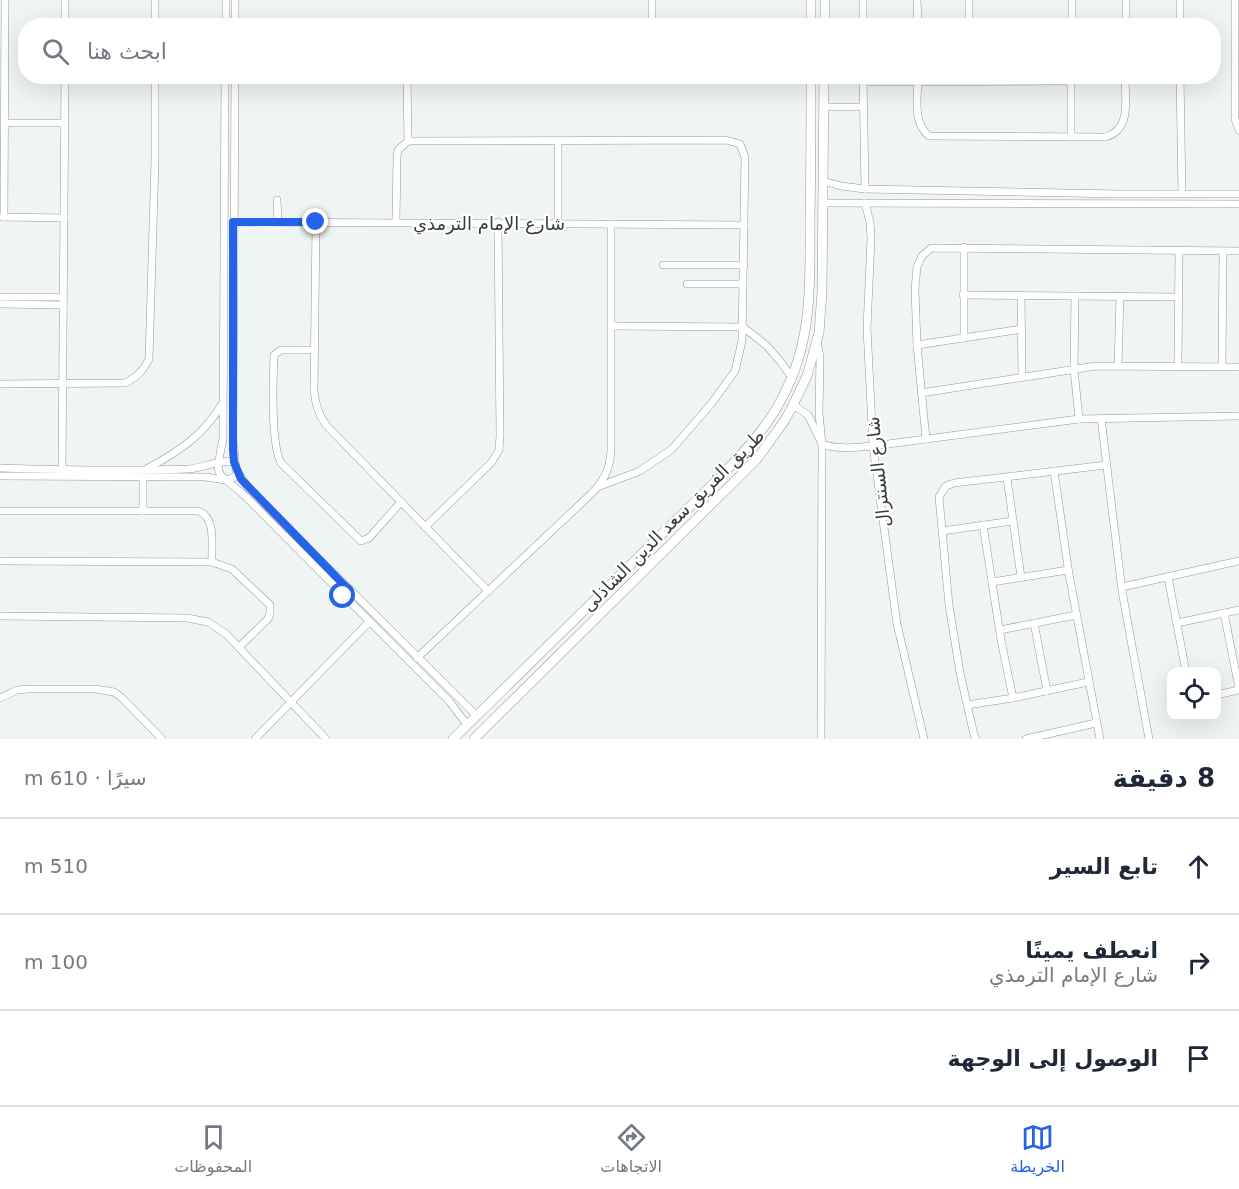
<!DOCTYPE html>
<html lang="ar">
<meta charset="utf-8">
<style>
:root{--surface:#fff;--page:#f6f6f7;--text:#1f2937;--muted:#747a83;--line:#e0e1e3;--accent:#2563eb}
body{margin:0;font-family:"DejaVu Sans",Cairo,sans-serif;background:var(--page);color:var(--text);direction:rtl}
.controls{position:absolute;right:18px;bottom:18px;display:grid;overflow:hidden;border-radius:12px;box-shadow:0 6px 24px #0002}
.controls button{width:54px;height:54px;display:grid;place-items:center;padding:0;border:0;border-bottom:2px solid var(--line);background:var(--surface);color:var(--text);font:30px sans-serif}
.stop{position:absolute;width:18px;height:18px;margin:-14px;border:4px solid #2563eb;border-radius:50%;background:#fff}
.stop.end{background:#2563eb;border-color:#fff;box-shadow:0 2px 6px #0008}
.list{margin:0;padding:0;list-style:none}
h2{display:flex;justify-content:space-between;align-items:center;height:78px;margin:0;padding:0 24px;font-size:26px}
h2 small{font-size:20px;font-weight:400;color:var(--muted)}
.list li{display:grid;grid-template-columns:39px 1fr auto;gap:18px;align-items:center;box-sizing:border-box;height:96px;padding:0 24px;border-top:2px solid var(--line)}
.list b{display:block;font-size:22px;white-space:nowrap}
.list p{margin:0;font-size:20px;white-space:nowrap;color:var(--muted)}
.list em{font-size:20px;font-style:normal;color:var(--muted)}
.icon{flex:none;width:33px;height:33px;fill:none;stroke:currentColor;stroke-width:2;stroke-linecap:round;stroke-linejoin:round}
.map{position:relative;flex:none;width:1239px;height:739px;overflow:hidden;direction:ltr}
.search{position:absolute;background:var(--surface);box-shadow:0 6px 24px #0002;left:18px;right:18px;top:18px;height:66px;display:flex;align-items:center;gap:15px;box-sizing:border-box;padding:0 21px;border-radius:24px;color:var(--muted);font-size:22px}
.sheet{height:366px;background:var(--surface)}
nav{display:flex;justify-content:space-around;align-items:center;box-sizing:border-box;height:84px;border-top:2px solid var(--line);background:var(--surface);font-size:16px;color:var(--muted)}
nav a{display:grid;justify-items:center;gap:3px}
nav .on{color:var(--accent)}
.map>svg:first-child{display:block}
</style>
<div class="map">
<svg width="1239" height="739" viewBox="0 0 1239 739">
<rect width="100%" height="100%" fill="#eff4f4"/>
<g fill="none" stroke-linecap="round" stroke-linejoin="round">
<defs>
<g id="street">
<polyline points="652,0 652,26"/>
<polyline points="863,0 863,26"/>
<polyline points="917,0 918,26"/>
<polyline points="1235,0 1235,119 1239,130"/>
<polyline points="65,26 65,0"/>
<polyline points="155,26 155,0"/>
<polyline points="226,26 226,0"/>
<polyline points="235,26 235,0"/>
<polyline points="969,26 969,0"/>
<polyline points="1072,26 1072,0"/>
<polyline points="1126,26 1126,0"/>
<polyline points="1180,26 1180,0"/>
<path d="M225 76 223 439C214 482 216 469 246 497L450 702 467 725"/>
<polyline points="235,76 233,439 236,469 249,489 476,715"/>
<polyline points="407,76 408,141"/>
<polyline points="863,76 865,189"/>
<path d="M918 76C918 96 912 123 929 136L1105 137C1132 130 1125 99 1125 76"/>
<polyline points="1180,76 1182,193"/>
<polyline points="863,82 1071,81"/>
<polyline points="824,107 863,107"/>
<polyline points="5,123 64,123"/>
<polyline points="1071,137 1071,76"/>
<polyline points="558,141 558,223"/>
<polyline points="823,181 841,186 865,189 1120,194 1239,194"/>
<polyline points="277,200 278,222"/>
<polyline points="823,203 1239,204"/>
<polyline points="865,203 870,222 871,238 867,328 873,446 897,624 924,739"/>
<polyline points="3,217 64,218"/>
<polyline points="4,217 5,0"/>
<polyline points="233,222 744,225"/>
<path d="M316 222 314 391C316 405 318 414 326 425L488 591"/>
<polyline points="396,222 397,156 398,150 408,141 726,140 740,144 745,157 742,341 735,371 711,404 672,449 640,471 600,486"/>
<polyline points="964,247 964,338"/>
<polyline points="663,265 744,265"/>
<polyline points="687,284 743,284"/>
<polyline points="963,295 1178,297"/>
<polyline points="1021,295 1022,377"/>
<polyline points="1075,296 1074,369 1079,419"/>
<polyline points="0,297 63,297"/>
<polyline points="0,304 63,305"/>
<polyline points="612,326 743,327 766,345 780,361 792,378"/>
<polyline points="817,342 820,356 819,413 822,444 821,739"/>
<polyline points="917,345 1022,329"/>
<path d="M314 350H281L274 355C273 379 271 444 281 463L361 541 369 538 401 502"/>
<polyline points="1178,365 1179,251"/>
<polyline points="1118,366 1120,296"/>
<polyline points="1222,366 1223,251"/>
<path d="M0 384 125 383C137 377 143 371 149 359L155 160V76"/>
<polyline points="921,393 1096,366 1239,367"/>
<path d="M793 405 808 415 822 444C838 450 856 447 873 446L1079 419 1239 416"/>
<polyline points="1101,418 1122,591 1149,739"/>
<polyline points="926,439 917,345 915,289 917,267 922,256 931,248 1239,251"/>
<path d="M0 468C63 470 126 471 189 469 204 468 219 459 234 462"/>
<path d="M148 468C178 452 204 435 222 404"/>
<polyline points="62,470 65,76"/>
<polyline points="1054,471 1069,574 1100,739"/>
<path d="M0 476 205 477C218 478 228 484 238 474"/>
<polyline points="143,478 143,511"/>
<polyline points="1007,478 1021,577"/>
<path d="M0 511H198C217 517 211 546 212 562"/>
<polyline points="983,525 1001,640 1013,698"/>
<polyline points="425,527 491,463 499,450 500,436 498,222"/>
<polyline points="942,531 1013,521"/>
<polyline points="0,561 212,562 232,569 270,605 270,614 268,619 239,647"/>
<polyline points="1168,577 1186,672"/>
<polyline points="992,582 1068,570"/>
<polyline points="1122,587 1239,561"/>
<polyline points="1224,613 1239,688"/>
<polyline points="0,616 187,618 208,622 226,634 326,739"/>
<polyline points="1034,623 1047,691"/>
<polyline points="1177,623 1239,610"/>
<polyline points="1000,630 1076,615"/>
<path d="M417 658 591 494C604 481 610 469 611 450V224"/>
<polyline points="1216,695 1239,690"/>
<polyline points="0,698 17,690 28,689 95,689 114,692 122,698 162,739"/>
<polyline points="967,705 1013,698 1088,682"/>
<polyline points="255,739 369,622"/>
<polyline points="976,739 974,735 960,673 949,605 939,497 946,486 954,483 1106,465"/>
<polyline points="1026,739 1096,723"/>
</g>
<g id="secondary">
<polyline points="811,26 811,0"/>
<polyline points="825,26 825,0"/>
<path d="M453 739 718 479C745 451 771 424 787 388 813 335 810 276 810 218 811 171 811 124 811 76"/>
<polyline points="474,739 757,459 785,420 793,405 807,376 819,333 822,292 824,76"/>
</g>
</defs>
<use href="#street" stroke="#949998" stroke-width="8"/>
<use href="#secondary" stroke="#949998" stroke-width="10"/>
<use href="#street" stroke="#fff" stroke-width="7"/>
<use href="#secondary" stroke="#fff" stroke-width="9"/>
</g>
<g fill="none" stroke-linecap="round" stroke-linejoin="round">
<polyline stroke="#2563eb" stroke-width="8" points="316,222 233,222 233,449 234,462 241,479 349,590 345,591 343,596"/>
</g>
<g text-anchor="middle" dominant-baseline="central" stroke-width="4.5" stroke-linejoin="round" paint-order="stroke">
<g font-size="18" fill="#3a3c3c" stroke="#fff">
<text x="489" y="223">شارع الإمام الترمذي</text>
<text transform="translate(878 472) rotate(-96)">شارع السنترال</text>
<text transform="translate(673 520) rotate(-45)">طريق الفريق سعد الدين الشاذلى</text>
</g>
</g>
</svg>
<div class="controls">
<button><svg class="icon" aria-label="locate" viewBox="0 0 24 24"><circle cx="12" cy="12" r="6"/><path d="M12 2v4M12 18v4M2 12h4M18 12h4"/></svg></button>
</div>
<div class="stop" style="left:343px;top:596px"></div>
<div class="stop end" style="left:316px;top:222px"></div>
<div class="search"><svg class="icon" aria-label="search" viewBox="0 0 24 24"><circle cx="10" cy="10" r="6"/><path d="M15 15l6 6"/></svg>ابحث هنا</div>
</div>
<section class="sheet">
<h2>8 دقيقة<small>سيرًا · 610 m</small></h2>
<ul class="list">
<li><svg class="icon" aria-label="ahead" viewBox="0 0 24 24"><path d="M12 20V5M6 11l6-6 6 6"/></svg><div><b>تابع السير</b></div><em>510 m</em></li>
<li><svg class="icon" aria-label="right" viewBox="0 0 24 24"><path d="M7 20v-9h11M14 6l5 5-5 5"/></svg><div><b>انعطف يمينًا</b><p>شارع الإمام الترمذي</p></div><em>100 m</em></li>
<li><svg class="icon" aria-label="arrive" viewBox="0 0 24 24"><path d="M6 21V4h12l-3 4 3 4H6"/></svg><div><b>الوصول إلى الوجهة</b></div></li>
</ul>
</section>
<nav>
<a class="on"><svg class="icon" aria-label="map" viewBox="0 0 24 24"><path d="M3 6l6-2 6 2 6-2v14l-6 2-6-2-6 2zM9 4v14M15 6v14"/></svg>الخريطة</a>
<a><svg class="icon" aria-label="directions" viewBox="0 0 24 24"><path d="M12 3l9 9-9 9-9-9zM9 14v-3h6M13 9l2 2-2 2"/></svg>الاتجاهات</a>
<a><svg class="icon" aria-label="saved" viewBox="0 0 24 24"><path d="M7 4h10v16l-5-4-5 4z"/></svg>المحفوظات</a>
</nav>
